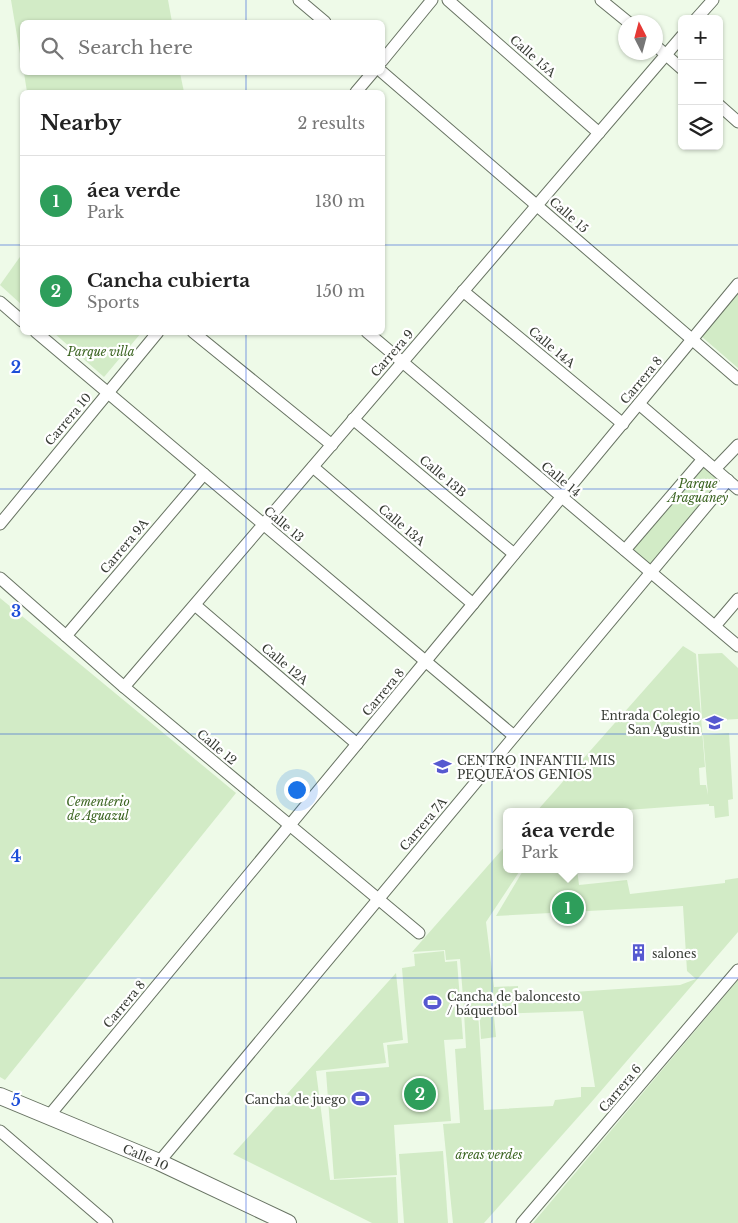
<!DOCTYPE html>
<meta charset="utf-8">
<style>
:root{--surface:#fff;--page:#f6f6f6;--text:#222;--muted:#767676;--line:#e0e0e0;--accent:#0b8043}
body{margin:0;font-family:"Libre Baskerville",serif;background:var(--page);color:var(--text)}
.controls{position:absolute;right:15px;top:15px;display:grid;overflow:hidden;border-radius:8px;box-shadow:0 1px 4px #0004}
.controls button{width:45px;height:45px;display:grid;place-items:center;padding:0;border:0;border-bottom:1px solid var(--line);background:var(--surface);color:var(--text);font:25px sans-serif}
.compass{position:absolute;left:618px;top:15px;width:45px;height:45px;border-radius:50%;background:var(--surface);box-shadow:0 1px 4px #0004;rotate:354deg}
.you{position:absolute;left:296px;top:789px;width:18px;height:18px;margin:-12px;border:4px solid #fff;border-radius:50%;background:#1a73e8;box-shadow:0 0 0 8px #1a73e833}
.badge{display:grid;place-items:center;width:32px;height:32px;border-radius:50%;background:var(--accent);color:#fff;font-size:16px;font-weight:700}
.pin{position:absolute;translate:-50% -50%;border:2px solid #fff;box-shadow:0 1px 5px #0006}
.popup{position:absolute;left:503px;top:808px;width:130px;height:65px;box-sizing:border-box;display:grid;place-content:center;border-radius:8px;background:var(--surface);filter:drop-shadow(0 1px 4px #0005);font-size:16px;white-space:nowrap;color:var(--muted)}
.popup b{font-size:19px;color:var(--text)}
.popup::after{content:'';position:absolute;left:50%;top:100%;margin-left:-10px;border:10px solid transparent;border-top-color:var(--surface)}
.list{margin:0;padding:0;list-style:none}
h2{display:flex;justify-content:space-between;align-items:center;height:65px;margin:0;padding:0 20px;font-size:21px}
h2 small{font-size:16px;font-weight:400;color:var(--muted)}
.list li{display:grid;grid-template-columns:32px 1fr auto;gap:15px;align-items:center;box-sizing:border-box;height:90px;padding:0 20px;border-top:1px solid var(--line)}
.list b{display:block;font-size:19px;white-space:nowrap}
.list p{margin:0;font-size:16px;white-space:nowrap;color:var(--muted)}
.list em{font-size:16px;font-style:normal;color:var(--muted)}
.icon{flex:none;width:28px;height:28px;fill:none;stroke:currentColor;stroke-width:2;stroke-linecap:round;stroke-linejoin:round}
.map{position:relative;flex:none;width:738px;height:1223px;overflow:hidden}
.search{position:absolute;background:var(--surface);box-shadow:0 1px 4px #0004;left:20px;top:20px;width:365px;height:55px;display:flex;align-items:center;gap:12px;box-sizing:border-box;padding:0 18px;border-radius:8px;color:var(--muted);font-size:19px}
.panel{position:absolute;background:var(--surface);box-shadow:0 1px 4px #0004;left:20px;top:90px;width:365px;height:245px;border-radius:8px}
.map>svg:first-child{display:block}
</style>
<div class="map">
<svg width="738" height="1223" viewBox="0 0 738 1223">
<rect width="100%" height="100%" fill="#eefae8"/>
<g fill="#d2ebc6">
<polygon points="11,0 168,0 172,22 22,22 22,66"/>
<polygon points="24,73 180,73 184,92 27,92"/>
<polygon points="22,254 22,305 0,285"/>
<polygon points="738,292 738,368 701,336"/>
<polygon points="54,333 141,333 104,377"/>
<polygon points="704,463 724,480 648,567 629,550"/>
<polygon points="0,598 236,793 5,1080 0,1077"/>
<polygon points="683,646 696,654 705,767 699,768 700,785 706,785 708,795 703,735 729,733 733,799 728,800 729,816 715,818 714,806 709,806 709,804 627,810 627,812 536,812"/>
<polygon points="722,653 738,668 738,719 702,721 698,654"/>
<polygon points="507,844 507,869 521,869 486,922 494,987 518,986 518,992 492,996 496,1037 481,1039 479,1008 464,1010 460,959 446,960 445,950 412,952"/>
<polygon points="524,869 577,869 579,885 627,880 630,894 725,883 725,880 738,878 738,932 588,1106 484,1223 453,1223 443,1124 460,1123 455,1049 466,1048 464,1012 478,1011 484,1110 553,1106 555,1100 581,1097 581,1087 595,1087 583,1011 495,1014 495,997 680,985 696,979 687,971 683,906 496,916"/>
<polygon points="444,951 445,962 457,961 463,1039 444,1040 451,1121 394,1125 397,1175 334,1179 326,1072 389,1067 387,1045 408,1043 402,968 415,966 414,954"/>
<polygon points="396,973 403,1040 383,1043 386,1063 316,1071 330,1180 396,1177 398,1223 372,1223 233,1154"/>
<polygon points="738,980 738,1223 533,1223"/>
<polygon points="443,1151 448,1223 404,1223 399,1154"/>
</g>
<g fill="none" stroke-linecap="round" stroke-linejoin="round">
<defs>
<g id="street">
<polyline points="299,0 325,22"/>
<polyline points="448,0 599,133"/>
<polyline points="601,0 628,22"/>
<polyline points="696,19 713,0"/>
<polyline points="656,46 682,69"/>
<polyline points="382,61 432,0"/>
<polyline points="382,72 738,379"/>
<polyline points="356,92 373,72"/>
<polyline points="719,105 738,122"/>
<polyline points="463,291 623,424"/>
<polyline points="0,302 22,321"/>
<polyline points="36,332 514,736"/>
<polyline points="193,332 332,445"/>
<polyline points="367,332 738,646"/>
<polyline points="639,404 738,489"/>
<polyline points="353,419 514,554"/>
<polyline points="313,467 473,604"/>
<polyline points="715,469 738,445"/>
<polyline points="0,524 158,332"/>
<polyline points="625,550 703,459"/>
<polyline points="0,578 124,687 419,933"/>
<polyline points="195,605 357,744"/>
<polyline points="715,626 738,599"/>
<polyline points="66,636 204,474"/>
<polyline points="124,687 682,36"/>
<polyline points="48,1117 738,284"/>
<polyline points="0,1131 107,1223"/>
<polyline points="159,1162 728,480"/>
<polyline points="522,1223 738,970"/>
</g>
<g id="secondary">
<path id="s1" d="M0 1096 159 1162 288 1223"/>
</g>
</defs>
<use href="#street" stroke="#687363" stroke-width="13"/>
<use href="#secondary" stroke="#687363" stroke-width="18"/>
<use href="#street" stroke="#fff" stroke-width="11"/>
<use href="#secondary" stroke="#fff" stroke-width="16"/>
</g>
<path fill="none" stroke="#1d4ed8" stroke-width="1" stroke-opacity="0.55" d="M246 0V22M492 0V1223M246 72V92M0 245H22M382 245H738M246 332V1223M0 489H738M0 734H738M0 978H738"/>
<defs>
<symbol id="university-bare" viewBox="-9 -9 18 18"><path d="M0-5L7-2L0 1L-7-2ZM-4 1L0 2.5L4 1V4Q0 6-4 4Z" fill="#5659d0" stroke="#fff" stroke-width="2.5" paint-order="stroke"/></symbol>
<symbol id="school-bare" viewBox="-9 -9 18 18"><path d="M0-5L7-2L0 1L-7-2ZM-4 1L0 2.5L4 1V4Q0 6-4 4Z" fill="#5659d0" stroke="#fff" stroke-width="2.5" paint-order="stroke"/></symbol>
<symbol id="building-bare" viewBox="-9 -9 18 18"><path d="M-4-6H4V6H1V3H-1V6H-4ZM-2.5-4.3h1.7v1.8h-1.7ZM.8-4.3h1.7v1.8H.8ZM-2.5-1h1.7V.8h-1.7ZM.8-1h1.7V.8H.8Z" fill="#5659d0" stroke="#fff" stroke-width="2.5" paint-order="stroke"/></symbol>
<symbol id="stadium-bare" viewBox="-9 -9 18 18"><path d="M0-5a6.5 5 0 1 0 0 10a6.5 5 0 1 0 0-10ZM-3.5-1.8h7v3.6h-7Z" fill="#5659d0" stroke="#fff" stroke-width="2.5" paint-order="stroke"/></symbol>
</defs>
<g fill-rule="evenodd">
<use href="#university-bare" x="702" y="710" width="25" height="25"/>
<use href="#school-bare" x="430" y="754" width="25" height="25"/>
<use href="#building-bare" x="626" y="940" width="25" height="25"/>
<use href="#stadium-bare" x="420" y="990" width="25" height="25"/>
<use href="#stadium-bare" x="348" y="1086" width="25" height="25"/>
</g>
<g text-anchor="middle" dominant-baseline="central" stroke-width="4.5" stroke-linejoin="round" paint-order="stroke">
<g font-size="12" fill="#373b34" stroke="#fff">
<text transform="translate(533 56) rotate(41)">Calle 15A</text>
<text transform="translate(569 215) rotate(41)">Calle 15</text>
<text transform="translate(552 347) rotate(40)">Calle 14A</text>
<text transform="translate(392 353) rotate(-49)">Carrera 9</text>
<text transform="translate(641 380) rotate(-50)">Carrera 8</text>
<text transform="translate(68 419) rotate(-50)">Carrera 10</text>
<text transform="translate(443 476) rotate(40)">Calle 13B</text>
<text transform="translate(561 479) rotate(40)">Calle 14</text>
<text transform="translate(284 524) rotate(40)">Calle 13</text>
<text transform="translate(402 525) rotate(40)">Calle 13A</text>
<text transform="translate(124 546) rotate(-50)">Carrera 9A</text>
<text transform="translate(285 664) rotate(40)">Calle 12A</text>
<text transform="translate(383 692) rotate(-50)">Carrera 8</text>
<text transform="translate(217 747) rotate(40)">Calle 12</text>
<text transform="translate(423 824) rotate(-50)">Carrera 7A</text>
<text transform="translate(124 1004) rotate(-50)">Carrera 8</text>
<text transform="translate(620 1088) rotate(-50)">Carrera 6</text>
<text stroke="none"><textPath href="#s1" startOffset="158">Calle 10</textPath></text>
</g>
<g font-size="12" font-style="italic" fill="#3c6522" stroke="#fff">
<text x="101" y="351">Parque villa</text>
<text x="698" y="483">Parque<tspan x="698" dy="14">Araguaney</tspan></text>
<text x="98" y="801">Cementerio<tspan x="98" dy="14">de Aguazul</tspan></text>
<text x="489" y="1154">áreas verdes</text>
</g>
<g font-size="12" fill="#373b34" stroke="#fff" text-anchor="start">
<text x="700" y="715" text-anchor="end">Entrada Colegio<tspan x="700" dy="14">San Agustin</tspan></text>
<text x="457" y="760">CENTRO INFANTIL MIS<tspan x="457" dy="14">PEQUEÃ‘OS GENIOS</tspan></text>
<text x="652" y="953">salones</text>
<text x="447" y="996">Cancha de baloncesto<tspan x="447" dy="14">/ báquetbol</tspan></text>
<text x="346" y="1099" text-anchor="end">Cancha de juego</text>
</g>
</g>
<g font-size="16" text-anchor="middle" font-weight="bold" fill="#1d4ed8" stroke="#fff" stroke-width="4.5" stroke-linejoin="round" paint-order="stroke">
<text x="16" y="373">2</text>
<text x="16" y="617">3</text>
<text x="16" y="862">4</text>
<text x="16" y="1106">5</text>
</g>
</svg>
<div class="controls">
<button>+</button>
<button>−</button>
<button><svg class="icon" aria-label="layers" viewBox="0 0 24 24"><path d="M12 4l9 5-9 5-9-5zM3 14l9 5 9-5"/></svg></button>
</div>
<svg class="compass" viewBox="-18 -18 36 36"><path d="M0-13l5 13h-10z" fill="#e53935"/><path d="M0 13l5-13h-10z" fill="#767676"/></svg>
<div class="you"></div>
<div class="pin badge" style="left:568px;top:908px;background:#2e9e5b">1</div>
<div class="popup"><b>áea verde</b>Park</div>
<div class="pin badge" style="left:420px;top:1094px;background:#2e9e5b">2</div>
<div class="search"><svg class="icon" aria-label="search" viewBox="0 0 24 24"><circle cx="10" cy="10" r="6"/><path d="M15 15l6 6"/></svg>Search here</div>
<section class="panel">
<h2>Nearby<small>2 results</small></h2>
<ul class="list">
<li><span class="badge" style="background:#2e9e5b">1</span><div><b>áea verde</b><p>Park</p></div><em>130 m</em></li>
<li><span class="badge" style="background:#2e9e5b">2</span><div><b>Cancha cubierta</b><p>Sports</p></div><em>150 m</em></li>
</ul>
</section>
</div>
